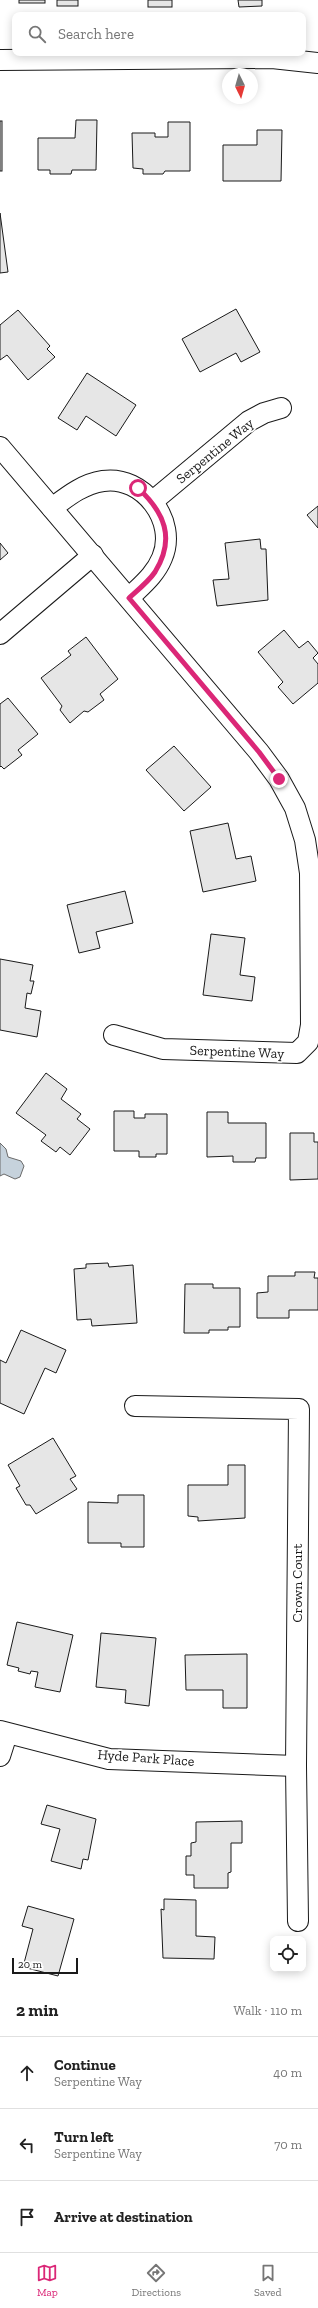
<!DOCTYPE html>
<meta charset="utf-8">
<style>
:root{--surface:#fff;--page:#f2f2f2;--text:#222;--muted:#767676;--line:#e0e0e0;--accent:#db2777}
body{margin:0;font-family:"Zilla Slab",serif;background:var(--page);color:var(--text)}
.controls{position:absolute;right:12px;bottom:12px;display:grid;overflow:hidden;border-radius:8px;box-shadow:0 2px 10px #0003}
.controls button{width:36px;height:36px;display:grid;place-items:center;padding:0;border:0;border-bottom:1px solid var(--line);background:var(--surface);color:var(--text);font:20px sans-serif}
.compass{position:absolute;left:222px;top:68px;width:36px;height:36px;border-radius:50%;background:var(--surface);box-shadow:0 2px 10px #0003;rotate:175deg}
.scale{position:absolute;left:12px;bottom:10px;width:66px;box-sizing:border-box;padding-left:4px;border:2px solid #1a1a1a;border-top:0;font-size:11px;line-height:14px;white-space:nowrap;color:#1a1a1a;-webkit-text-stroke:3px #fff;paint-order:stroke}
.stop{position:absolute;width:12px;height:12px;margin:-9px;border:3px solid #db2777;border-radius:50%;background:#fff}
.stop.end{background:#db2777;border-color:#fff;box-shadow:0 1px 4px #0008}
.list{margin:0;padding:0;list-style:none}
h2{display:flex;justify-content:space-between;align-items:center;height:52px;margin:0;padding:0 16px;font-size:17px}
h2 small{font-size:13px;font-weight:400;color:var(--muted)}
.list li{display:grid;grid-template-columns:26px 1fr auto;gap:12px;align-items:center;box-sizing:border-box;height:72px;padding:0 16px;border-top:1px solid var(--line)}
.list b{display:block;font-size:15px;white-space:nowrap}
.list p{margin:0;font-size:13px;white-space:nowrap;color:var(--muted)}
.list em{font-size:13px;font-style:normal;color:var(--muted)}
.icon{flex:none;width:22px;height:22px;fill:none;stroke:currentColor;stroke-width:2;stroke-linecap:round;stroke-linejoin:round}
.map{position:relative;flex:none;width:318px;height:1984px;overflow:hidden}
.search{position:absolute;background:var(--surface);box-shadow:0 2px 10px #0003;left:12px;right:12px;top:12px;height:44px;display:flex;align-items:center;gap:10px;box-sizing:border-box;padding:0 14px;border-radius:8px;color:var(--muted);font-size:15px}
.sheet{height:268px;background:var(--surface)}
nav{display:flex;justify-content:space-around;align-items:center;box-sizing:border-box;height:56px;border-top:1px solid var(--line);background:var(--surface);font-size:11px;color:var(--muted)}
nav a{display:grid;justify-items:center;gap:2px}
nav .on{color:var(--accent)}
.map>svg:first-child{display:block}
</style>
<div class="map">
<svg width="318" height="1984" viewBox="0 0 318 1984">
<rect width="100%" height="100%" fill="#fff"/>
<polygon fill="#c6d2dc" stroke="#6a6a6a" points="0,1143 6,1149 8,1157 21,1161 24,1166 20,1177 15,1179 4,1174 0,1176"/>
<g fill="#e6e6e6" stroke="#1a1a1a">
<rect x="19" y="0" width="26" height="3"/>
<rect x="57" y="0" width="21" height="6"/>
<rect x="148" y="0" width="24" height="7"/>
<polygon points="238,0 262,0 262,6 239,7"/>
<polygon points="76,120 97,120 96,170 72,170 71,174 50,174 50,170 38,170 38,138 75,138"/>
<rect x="0" y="121" width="2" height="50"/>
<polygon points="168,122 190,122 190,171 165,171 163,174 143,174 143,169 133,168 132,133 155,133 155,137 168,137"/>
<polygon points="257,130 282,130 281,181 223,181 223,145 257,145"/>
<polygon points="0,213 8,272 0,273"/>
<polygon points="236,309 260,352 241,362 236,353 200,372 182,339"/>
<polygon points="18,310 50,346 47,349 55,357 28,380 7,355 0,360 0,325"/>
<polygon points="87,373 136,405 116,436 86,416 77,430 58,418"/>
<polygon points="318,506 318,528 307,515"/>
<polygon points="260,539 261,549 266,549 268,600 217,606 213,580 229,579 225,543"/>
<polygon points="0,543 8,553 0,560"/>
<polygon points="284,630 299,648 308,641 318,653 313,658 318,664 318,683 293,704 278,687 283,682 258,652"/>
<polygon points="86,637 118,679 100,694 104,700 88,712 84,711 70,723 60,710 62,706 41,678 71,655 68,651"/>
<polygon points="8,698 38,734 18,750 22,755 4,769 1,766 0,767 0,704"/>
<polygon points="174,746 211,787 184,811 146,770"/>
<polygon points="228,823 236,859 251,856 256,881 203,892 190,831"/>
<polygon points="125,891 133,923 96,932 100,948 79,953 67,905"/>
<polygon points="211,934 245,938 240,975 255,977 252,1001 203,995"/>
<polygon points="0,959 33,965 30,981 34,981 31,994 27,993 25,1008 41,1011 37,1037 0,1030"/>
<polygon points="46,1073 67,1089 61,1099 81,1114 77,1119 90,1129 70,1155 60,1147 56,1152 41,1141 46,1135 16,1113"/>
<polygon points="114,1111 134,1111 134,1118 145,1118 145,1114 167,1114 167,1154 156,1154 156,1157 139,1157 139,1151 114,1151"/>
<polygon points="207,1112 228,1112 228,1123 266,1123 266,1158 256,1158 255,1162 233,1162 233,1156 207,1157"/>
<polygon points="290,1133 314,1133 314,1142 318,1142 318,1179 290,1180"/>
<polygon points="108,1263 109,1267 133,1265 137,1323 92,1326 91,1319 77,1320 74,1269 86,1268 86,1264"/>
<polygon points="295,1272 315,1272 314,1278 318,1278 318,1310 289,1310 289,1318 257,1318 257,1293 268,1292 268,1276 295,1276"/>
<polygon points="185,1284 213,1284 213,1288 240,1288 240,1327 228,1327 228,1330 209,1330 209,1333 184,1333"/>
<polygon points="21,1330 66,1350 56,1373 45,1368 24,1414 0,1403 0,1360 6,1363"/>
<polygon points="53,1438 76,1476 70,1479 77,1489 36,1514 30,1505 26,1505 16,1488 20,1486 8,1465"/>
<polygon points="228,1465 245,1465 245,1518 198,1521 198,1517 188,1516 188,1485 228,1485"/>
<polygon points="118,1495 144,1495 144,1547 121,1547 121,1543 88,1543 88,1502 118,1503"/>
<polygon points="17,1622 73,1635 60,1692 35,1687 38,1672 31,1671 30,1674 18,1671 19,1668 7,1665"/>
<polygon points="101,1633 156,1638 149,1706 125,1703 126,1690 96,1687"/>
<polygon points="247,1654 247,1708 223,1708 223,1690 186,1690 185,1655"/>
<polygon points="47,1805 96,1819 88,1860 83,1859 81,1869 51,1861 60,1829 41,1824"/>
<polygon points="242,1821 242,1843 231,1843 231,1872 228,1873 228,1888 194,1888 194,1875 186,1875 186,1856 191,1856 191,1843 196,1842 196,1822"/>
<polygon points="164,1899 196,1900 196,1936 215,1937 214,1959 163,1958 161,1909 164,1910"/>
<polygon points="28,1906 74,1919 58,1976 23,1967 33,1929 22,1926"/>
</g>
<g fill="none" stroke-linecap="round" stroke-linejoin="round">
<defs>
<g id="minor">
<polyline points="0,60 272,58 318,63"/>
<polyline points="0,447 259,752 279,779 295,808 305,840 310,873 311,1025 308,1042 297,1053 163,1049 114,1035"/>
<polyline points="153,501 249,421 264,413 281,408"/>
<path d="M52 508C68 496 83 484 103 481 143 475 178 521 162 558 155 575 142 585 129 598"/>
<polyline points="0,634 93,555"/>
<polyline points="135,1406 299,1409 296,1766 298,1921"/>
<polyline points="0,1731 109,1759 296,1766"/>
<polyline points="0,1756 7,1734"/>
</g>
</defs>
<use href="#minor" stroke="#1a1a1a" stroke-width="22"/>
<use href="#minor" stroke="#fff" stroke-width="20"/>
</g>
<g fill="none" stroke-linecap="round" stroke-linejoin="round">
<path stroke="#db2777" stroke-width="5" d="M138 488C164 512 176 538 155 572 149 581 138 590 129 598L259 752 279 779"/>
</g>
<g text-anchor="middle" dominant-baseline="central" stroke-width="3" stroke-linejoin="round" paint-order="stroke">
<g font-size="14" fill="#1a1a1a" stroke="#fff">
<text transform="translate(215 451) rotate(-39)">Serpentine Way</text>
<text transform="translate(237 1052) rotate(2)">Serpentine Way</text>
<text transform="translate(297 1583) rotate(-90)">Crown Court</text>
<text transform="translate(146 1758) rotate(4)">Hyde Park Place</text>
</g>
</g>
</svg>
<div class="controls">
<button><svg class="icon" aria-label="locate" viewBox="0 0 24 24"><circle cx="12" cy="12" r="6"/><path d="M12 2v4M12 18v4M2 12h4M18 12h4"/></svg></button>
</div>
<svg class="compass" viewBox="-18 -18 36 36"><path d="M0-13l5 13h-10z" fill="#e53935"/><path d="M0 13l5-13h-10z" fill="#767676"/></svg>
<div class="scale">20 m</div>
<div class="stop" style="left:138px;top:488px"></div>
<div class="stop end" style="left:279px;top:779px"></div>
<div class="search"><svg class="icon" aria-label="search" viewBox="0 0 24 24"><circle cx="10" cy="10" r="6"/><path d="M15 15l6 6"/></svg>Search here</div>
</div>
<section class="sheet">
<h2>2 min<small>Walk · 110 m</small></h2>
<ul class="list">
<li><svg class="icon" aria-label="ahead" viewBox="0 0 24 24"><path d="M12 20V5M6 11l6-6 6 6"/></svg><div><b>Continue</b><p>Serpentine Way</p></div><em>40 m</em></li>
<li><svg class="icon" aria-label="left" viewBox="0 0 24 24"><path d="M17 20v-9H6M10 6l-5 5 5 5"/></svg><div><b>Turn left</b><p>Serpentine Way</p></div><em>70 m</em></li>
<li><svg class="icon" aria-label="arrive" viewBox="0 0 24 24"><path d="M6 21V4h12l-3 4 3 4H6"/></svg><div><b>Arrive at destination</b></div></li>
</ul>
</section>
<nav>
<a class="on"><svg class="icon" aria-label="map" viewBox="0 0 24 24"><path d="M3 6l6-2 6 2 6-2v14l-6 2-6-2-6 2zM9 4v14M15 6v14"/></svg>Map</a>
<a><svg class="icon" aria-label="directions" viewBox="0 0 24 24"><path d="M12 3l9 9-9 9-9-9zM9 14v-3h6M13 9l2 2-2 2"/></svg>Directions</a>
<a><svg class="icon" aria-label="saved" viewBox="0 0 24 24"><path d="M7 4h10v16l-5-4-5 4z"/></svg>Saved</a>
</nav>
